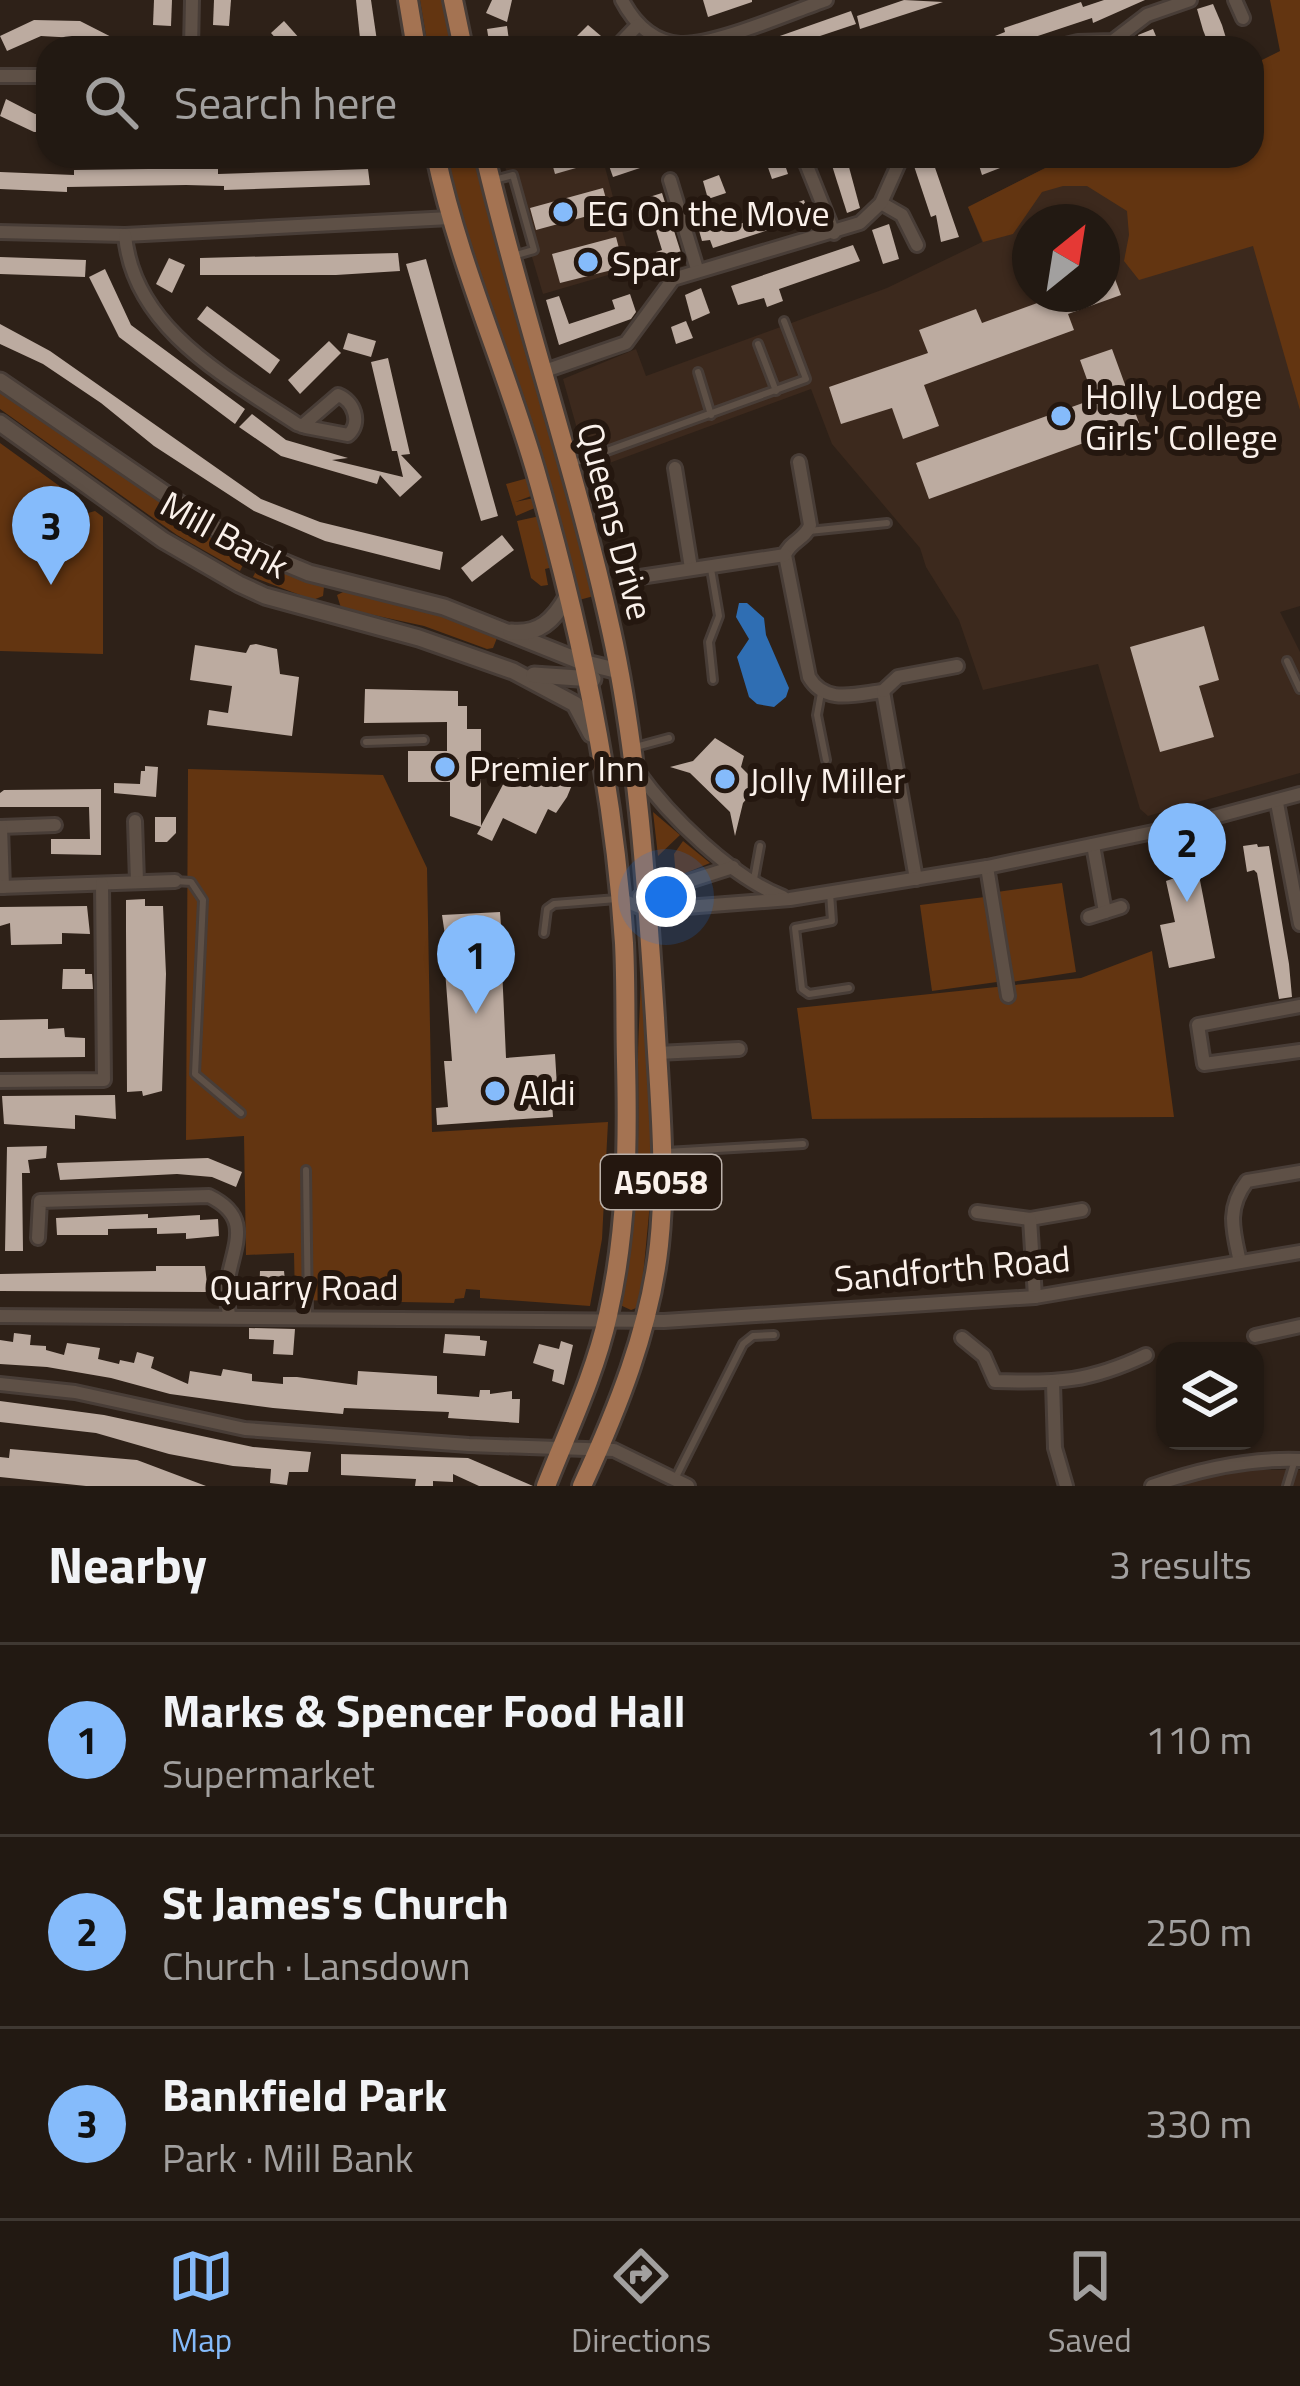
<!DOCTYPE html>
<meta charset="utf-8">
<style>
:root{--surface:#221912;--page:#2a221b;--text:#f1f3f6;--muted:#a2a09f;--line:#3f3832;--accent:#85bbfb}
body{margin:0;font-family:"Titillium Web",sans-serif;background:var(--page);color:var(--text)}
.controls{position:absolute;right:36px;bottom:36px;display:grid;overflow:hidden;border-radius:24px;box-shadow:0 3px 9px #0004}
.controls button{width:108px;height:108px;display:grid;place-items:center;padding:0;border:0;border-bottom:3px solid var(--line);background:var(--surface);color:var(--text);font:60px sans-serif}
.compass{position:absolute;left:1012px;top:204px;width:108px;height:108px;border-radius:50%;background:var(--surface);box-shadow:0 3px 9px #0004;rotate:30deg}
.you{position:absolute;left:666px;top:897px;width:42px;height:42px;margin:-30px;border:9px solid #fff;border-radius:50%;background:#1a73e8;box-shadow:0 0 0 18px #1a73e833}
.badge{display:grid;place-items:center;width:78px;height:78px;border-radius:50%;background:var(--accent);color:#111;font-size:39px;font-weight:700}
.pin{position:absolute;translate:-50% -99px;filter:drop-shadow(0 3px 6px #0008)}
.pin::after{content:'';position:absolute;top:63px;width:42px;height:36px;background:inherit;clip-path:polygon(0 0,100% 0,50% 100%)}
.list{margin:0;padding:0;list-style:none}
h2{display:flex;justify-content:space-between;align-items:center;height:156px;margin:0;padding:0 48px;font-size:51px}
h2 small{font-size:39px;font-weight:400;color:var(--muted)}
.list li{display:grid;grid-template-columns:78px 1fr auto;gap:36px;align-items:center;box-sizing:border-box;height:192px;padding:0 48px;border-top:3px solid var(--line)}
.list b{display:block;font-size:45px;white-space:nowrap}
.list p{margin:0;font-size:39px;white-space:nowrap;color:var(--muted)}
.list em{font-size:39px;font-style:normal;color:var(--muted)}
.icon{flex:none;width:66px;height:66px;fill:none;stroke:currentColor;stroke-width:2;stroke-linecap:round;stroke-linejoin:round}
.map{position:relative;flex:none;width:1300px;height:1486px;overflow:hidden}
.search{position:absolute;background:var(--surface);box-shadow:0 3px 9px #0004;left:36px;right:36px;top:36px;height:132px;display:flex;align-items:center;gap:30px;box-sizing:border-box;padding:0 42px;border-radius:36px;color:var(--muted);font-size:45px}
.sheet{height:732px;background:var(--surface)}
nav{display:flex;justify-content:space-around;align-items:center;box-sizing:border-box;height:168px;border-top:3px solid var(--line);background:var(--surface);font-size:33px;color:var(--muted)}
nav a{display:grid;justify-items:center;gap:6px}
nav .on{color:var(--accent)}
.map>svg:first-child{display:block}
</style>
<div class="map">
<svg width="1300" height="1486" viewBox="0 0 1300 1486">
<rect width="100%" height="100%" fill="#2e2118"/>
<g fill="#3c291d" fill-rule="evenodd">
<path d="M1252 65 1300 119V606L1280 612 1300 652V773L1148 816 1140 809 1098 664 983 690 959 620 926 567 920 548 832 444 811 389 604 465 612 489 596 496 563 379 636 349 646 376 887 288 982 242 968 207 1069 156H1252ZM1030 222H1102V294H1030Z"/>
<polygon points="536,156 602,156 632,268 543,294 504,163"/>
<polygon points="1238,1470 1300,1470 1300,1486 1169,1486"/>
</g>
<g fill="#633511">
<polygon points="420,0 448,0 455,48 428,48"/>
<polygon points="1270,0 1300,0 1300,410 1253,246 1139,280 1124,261 1129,235 1127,211 1087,186 1063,186 1042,192 1013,234 983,242 968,207 1069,156 1252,156 1252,65 1280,51"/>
<polygon points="448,156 474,156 594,596 579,600 548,476 456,206"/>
<polygon points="0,389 188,520 248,555 240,571 177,535 0,409"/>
<polygon points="0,443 76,498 74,506 81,515 95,511 103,517 103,654 0,651"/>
<polygon points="528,478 534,495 515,502 534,498 537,507 516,516 506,484"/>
<polygon points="540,516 553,567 545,569 548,585 541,586 531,578 517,521"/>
<polygon points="261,561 319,583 324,587 323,596 313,600 253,577"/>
<polygon points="347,590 454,618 497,638 493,648 487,649 424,626 341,608 337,595"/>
<polygon points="188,769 383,775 427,868 432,1132 608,1122 602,1239 590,1306 480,1298 480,1290 466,1289 464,1298 455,1299 454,1303 295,1300 294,1253 246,1255 244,1136 186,1140"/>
<polygon points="653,812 680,835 658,856"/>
<polygon points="683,841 710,863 676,877 674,854"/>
<polygon points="1062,883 1076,972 1011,982 997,892"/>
<polygon points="985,897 997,982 932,991 920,905"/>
<polygon points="1152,951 1174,1117 812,1119 797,1008 1081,978"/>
<path d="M640 956H644L654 1161 641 1298 639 1307 631 1310 620 1305C639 1223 639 1143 638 1060 638 1025 642 992 640 956Z"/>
</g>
<polygon fill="#2f6eb3" points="739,603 747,603 764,618 766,635 789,688 786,697 774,707 757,704 749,697 737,657 749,639 736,617"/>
<g fill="#bcaba0">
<polygon points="154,0 172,0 171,26 153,25"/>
<polygon points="214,0 231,0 229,26 213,25"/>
<polygon points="356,0 371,0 378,48 361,48"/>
<polygon points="492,0 512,0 507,22 486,13"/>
<polygon points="703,0 752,0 752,2 708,17"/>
<polygon points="904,0 943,2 860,29 857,16"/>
<polygon points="1104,0 1145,0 1093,23 1092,18 1002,48 965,48 1005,32 1004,28 1081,2 1083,7"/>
<polygon points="1213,4 1222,25 1229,48 1210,48 1203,30 1197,9"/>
<polygon points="851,11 856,24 784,48 746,48"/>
<polygon points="34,20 80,21 133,48 96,48 77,38 41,36 7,51 0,36"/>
<polygon points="284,21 308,48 284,48 271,33"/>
<polygon points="588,25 601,36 588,48 565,48"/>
<polygon points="507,26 510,48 490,48 487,29"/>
<polygon points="1153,29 1161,48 1142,48 1138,35"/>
<rect x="232" y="37" width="31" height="11"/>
<polygon points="6,99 35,114 48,115 48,132 34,132 0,116"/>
<polygon points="550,156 581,156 583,166 555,174"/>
<polygon points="621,156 669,156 670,158 613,177 607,160"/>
<polygon points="764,156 782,156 788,174 772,179"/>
<polygon points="829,156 846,156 860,208 847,213"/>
<polygon points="976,156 995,156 1000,168 982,175"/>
<polygon points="932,159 959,237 941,242 936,215 931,217 914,166"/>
<polygon points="148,169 218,169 218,174 368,169 370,185 224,190 224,186 186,185 67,187 67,192 0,189 0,172 74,175 74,170"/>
<polygon points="719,175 726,193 708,199 703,181"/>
<polygon points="603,188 608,206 594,210 595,214 536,230 530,208"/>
<polygon points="662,193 682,256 675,259 676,264 662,268 656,252 662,250 646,198"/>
<polygon points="804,200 809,215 793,222 713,248 710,240 702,241 698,227 728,217 732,227"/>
<polygon points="889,224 899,259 883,264 872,230"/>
<polygon points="616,237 624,267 560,283 552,254"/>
<polygon points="853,245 860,261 779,289 783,301 767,307 764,298 738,305 731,286"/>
<polygon points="1103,247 1121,295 1068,314 1074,330 924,385 939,426 903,439 892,408 841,424 829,387 928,353 919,330 976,309 982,323 1062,294 1102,294"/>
<polygon points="398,253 400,271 336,275 200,275 200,258"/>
<polygon points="0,257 86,260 85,277 0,274"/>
<polygon points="169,258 185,265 172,293 156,284"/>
<polygon points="426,259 498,516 481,521 406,264"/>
<polygon points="105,269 131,325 245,409 235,424 119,337 89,277"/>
<polygon points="701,288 710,313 692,321 685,295"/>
<polygon points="630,294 636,312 631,319 559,345 546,300 559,296 569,324 615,309 612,300"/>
<polygon points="207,306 280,360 270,374 197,319"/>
<polygon points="686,321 693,338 676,344 671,327"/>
<polygon points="0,324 50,351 261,499 320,522 443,552 440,570 325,541 254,511 154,446 101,403 43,364 0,344"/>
<polygon points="348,333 376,341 371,357 343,349"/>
<polygon points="329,341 341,353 300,394 288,380"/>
<polygon points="1112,349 1139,423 929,499 916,463 1094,399 1080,360"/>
<polygon points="388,358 410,454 401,455 422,477 400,497 380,475 377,484 281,456 239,427 252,414 286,440 348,458 332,460 403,477 397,451 392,451 371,362"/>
<polygon points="502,535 514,550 472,582 461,568"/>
<polygon points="1204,626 1219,680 1199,686 1214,737 1160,752 1130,647"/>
<polygon points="256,644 277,649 280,674 299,677 292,736 207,725 209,710 228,713 232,686 190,680 195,645 246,653 250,645"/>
<polygon points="365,689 458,691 458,706 467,706 467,729 481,729 481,826 517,758 572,785 567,797 556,813 548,809 536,834 503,818 492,841 477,834 481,827 450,816 450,782 408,782 408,751 447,751 447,722 364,723"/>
<polygon points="715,738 744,756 741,767 752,778 748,783 755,789 743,803 735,836 730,812 690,773 670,767 693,761"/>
<polygon points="145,766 158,767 156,797 114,793 114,783 140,784 141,771 145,771"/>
<polygon points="101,789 101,855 51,854 51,839 90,839 89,807 0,807 0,793 4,790"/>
<polygon points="155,817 176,817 176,833 167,842 155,842"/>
<polygon points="1257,844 1258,847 1269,846 1289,964 1292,997 1279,999 1257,873 1254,870 1247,872 1243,846"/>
<polygon points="1198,870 1215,958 1169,968 1160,925 1175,922 1166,881"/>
<polygon points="145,899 145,906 163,906 166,974 162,1091 143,1096 142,1091 127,1092 126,931 126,900"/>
<polygon points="87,906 90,934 62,933 62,944 11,945 10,923 0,926 0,907"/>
<polygon points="500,912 502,940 446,942 442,915"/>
<polygon points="502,967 506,1058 555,1054 558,1103 552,1103 553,1117 437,1125 436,1108 448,1107 444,1061 452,1061 445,970"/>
<polygon points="63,969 85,969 85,974 92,974 93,989 62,989"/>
<polygon points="48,1019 48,1029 64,1028 65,1037 85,1038 85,1057 0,1058 0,1020"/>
<polygon points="115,1095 116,1119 75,1115 75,1129 4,1124 2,1096"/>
<polygon points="47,1146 46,1158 28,1160 30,1173 22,1173 23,1251 5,1251 7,1147"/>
<polygon points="208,1158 242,1172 236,1187 212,1177 177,1174 60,1180 57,1163"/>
<polygon points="148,1214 148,1218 200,1215 200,1220 218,1219 219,1236 186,1239 186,1233 157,1234 157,1228 108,1229 108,1235 57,1235 56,1218"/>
<polygon points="156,1266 205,1266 208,1292 0,1291 0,1274 156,1271"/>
<polygon points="260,1271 284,1271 286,1292 259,1292"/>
<polygon points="249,1328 295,1329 293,1355 273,1354 274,1340 249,1339"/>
<polygon points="14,1333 31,1335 30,1345 46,1346 46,1350 64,1355 67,1343 100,1348 98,1359 119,1364 120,1360 134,1363 137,1352 154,1357 151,1368 188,1384 190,1371 221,1376 223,1369 252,1374 252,1381 283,1384 283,1377 297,1377 357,1385 358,1371 437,1376 437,1394 479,1397 480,1390 490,1390 490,1394 512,1391 512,1399 520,1399 519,1423 448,1418 449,1412 344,1408 343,1414 273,1408 170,1394 111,1378 47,1367 0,1364 0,1340 13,1342"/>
<polygon points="445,1334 480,1336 480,1340 487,1341 485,1356 443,1353"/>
<polygon points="561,1341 573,1345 564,1385 552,1381 554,1370 533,1363 539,1344 559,1349"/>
<polygon points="0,1401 104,1415 253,1447 311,1452 308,1472 289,1472 287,1485 270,1483 271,1469 233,1466 169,1454 96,1433 0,1422"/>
<polygon points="10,1449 137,1460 206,1486 86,1486 0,1477 0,1457 9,1458"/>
<polygon points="341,1454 468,1458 533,1486 479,1486 453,1474 453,1482 433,1481 433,1486 415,1486 416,1479 341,1475"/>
</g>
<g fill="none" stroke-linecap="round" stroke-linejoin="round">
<defs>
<g id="service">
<polyline points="494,180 513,175 534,250 513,256"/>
<polyline points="758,344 776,391"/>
<polyline points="698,372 711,415"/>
<polyline points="571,464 806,379 784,321"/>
<polyline points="809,531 887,523"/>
<polyline points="711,569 719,616 709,642 713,680"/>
<polyline points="1287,661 1300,689"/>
<polyline points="821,693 817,715 826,760"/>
<polyline points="366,742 424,740"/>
<polyline points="632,748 669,738"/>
<polyline points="754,879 760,846"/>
<polyline points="175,881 191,882 203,900 195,1074 241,1113"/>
<polyline points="830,893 832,921 795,928 802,989 809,994 849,988"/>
<polyline points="544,933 547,909 554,904 617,899"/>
<polyline points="666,1152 803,1144"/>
<polyline points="306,1170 308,1316"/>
<polyline points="675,1479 743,1344 753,1336 774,1335"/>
<polyline points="1287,1486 1294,1463"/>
</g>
<g id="minor">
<path d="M622 0C634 23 653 42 680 44 714 46 791 12 826 0"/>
<polyline points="1235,0 1243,18"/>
<polyline points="191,48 192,0"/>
<polyline points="616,48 638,25"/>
<polyline points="1053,48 1078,42 1113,41 1147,15 1190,0"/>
<polyline points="0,76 48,76"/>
<polyline points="803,156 834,233"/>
<polyline points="670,180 697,269"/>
<polyline points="881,203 902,215 917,245"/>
<polyline points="0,232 125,235 450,218"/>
<path d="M125 235C133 328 226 377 297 424L306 427 348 435C362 423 354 401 338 395L302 426"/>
<polyline points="542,372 626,343 673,279 860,223 881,203 902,156"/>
<path d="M799 462 810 525C806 539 790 541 785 555L809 677C825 705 856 694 883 691L916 879"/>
<polyline points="675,468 691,568"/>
<polyline points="640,577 785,555"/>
<polyline points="883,691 898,677 957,666"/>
<path d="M637 771C669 816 731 877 783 897"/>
<polyline points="1277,803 1300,924"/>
<polyline points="135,821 137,881"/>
<polyline points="0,827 55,825"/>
<polyline points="1,827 3,887"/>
<polyline points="1093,845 1105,912"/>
<polyline points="987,867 1008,996"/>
<polyline points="0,887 175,881"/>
<polyline points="639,897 733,867"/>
<polyline points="620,899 647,910 790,899 987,867 1177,827 1300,794"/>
<polyline points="1089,917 1121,907"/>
<polyline points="1300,1006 1198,1025 1204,1064 1300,1051"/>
<polyline points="657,1053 739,1049"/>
<polyline points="0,1081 104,1080 102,884"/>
<polyline points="977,1212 1030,1219 1082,1210"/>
<polyline points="1030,1219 1035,1297"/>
<path d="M38 1238 40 1201 209 1196C250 1216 236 1241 229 1274 225 1288 227 1301 229 1315"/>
<path d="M1240 1262C1233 1230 1226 1209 1247 1181L1300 1172"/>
<polyline points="0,1316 664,1321 1035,1297 1300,1252"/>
<polyline points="1255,1336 1300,1326"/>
<path d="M962 1338 984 1356 995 1381C1058 1383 1089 1382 1146 1355"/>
<polyline points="1053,1383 1055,1448 1066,1486"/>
<polyline points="0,1384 75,1392 245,1429 469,1445 614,1450 688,1486"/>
<path d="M1152 1486C1200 1469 1249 1458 1300 1460"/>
</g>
<g id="tertiary">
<polyline points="0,381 237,543 309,573 444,607 582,662 619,671"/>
<polyline points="0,423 163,540 239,584 265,596 419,638 513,671 575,704 591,734"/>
<path d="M511 632C539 635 554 620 567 597"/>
<polyline points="534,675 593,679"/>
</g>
<g id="trunk">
<polyline points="408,0 416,48"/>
<polyline points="453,0 463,48"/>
<path d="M436 156C459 264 504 363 535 469 578 619 614 787 624 943 626 982 625 1022 626 1061 628 1147 627 1231 608 1315 595 1374 568 1430 546 1486"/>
<path d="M485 156C522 315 576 470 611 630 638 751 647 894 655 1018 659 1093 667 1170 659 1245 650 1329 617 1410 582 1486"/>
</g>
</defs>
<use href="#service" stroke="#483d37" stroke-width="12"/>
<use href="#minor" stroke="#483d37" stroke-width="18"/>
<use href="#tertiary" stroke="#483d37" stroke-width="21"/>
<use href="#trunk" stroke="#483d37" stroke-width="24"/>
<use href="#service" stroke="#5e5046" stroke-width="6"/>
<use href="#minor" stroke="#5e5046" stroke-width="12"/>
<use href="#tertiary" stroke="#5e5046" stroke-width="15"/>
<use href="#trunk" stroke="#a47352" stroke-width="18"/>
</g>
<g fill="#85bbfb" stroke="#24170f" stroke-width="4.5">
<circle cx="563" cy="212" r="12"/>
<circle cx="588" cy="262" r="12"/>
<circle cx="1061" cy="416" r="12"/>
<circle cx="445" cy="767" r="12"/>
<circle cx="725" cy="779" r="12"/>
<circle cx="495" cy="1091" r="12"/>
</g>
<g text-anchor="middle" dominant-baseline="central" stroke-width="12" stroke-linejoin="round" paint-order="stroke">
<rect fill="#24170f" stroke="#bab0a9" stroke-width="3" x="601" y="1155" width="120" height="54" rx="9"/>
<g font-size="33" font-weight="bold" fill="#faf1eb">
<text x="661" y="1182">A5058</text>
</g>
<g font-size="36" fill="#faf1eb" stroke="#24170f" text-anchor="start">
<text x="587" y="212">EG On the Move</text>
<text x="612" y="262">Spar</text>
<text x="1085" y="395">Holly Lodge<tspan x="1085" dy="41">Girls' College</tspan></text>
<text x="469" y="767">Premier Inn</text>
<text x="749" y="779">Jolly Miller</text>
<text x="519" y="1091">Aldi</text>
</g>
<g font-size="36" fill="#faf1eb" stroke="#24170f">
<text transform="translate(616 521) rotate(75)">Queens Drive</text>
<text transform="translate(225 534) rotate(29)">Mill Bank</text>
<text transform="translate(952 1268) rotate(-5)">Sandforth Road</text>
<text x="304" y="1286">Quarry Road</text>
</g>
</g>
</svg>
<div class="controls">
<button><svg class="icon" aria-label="layers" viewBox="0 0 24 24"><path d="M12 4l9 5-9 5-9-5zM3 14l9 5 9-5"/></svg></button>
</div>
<svg class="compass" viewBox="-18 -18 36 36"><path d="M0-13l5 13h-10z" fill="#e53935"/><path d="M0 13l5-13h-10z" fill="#a2a09f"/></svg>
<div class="you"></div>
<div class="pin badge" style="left:476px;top:1014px">1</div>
<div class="pin badge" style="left:1187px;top:902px">2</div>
<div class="pin badge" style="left:51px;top:585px">3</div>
<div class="search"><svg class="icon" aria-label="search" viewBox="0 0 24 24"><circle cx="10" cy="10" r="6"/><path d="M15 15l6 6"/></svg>Search here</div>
</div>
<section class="sheet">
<h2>Nearby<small>3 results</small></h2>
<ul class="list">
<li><span class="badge">1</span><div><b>Marks &amp; Spencer Food Hall</b><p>Supermarket</p></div><em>110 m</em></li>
<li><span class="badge">2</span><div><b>St James's Church</b><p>Church · Lansdown</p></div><em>250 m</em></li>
<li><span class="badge">3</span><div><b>Bankfield Park</b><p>Park · Mill Bank</p></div><em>330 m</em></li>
</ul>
</section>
<nav>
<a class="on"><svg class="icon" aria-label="map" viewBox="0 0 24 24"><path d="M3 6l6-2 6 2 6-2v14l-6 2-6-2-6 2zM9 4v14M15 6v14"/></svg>Map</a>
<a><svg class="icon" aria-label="directions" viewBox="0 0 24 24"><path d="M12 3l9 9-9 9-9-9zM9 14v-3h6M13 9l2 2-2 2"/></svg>Directions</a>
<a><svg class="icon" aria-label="saved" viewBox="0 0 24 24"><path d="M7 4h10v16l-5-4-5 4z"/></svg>Saved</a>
</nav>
